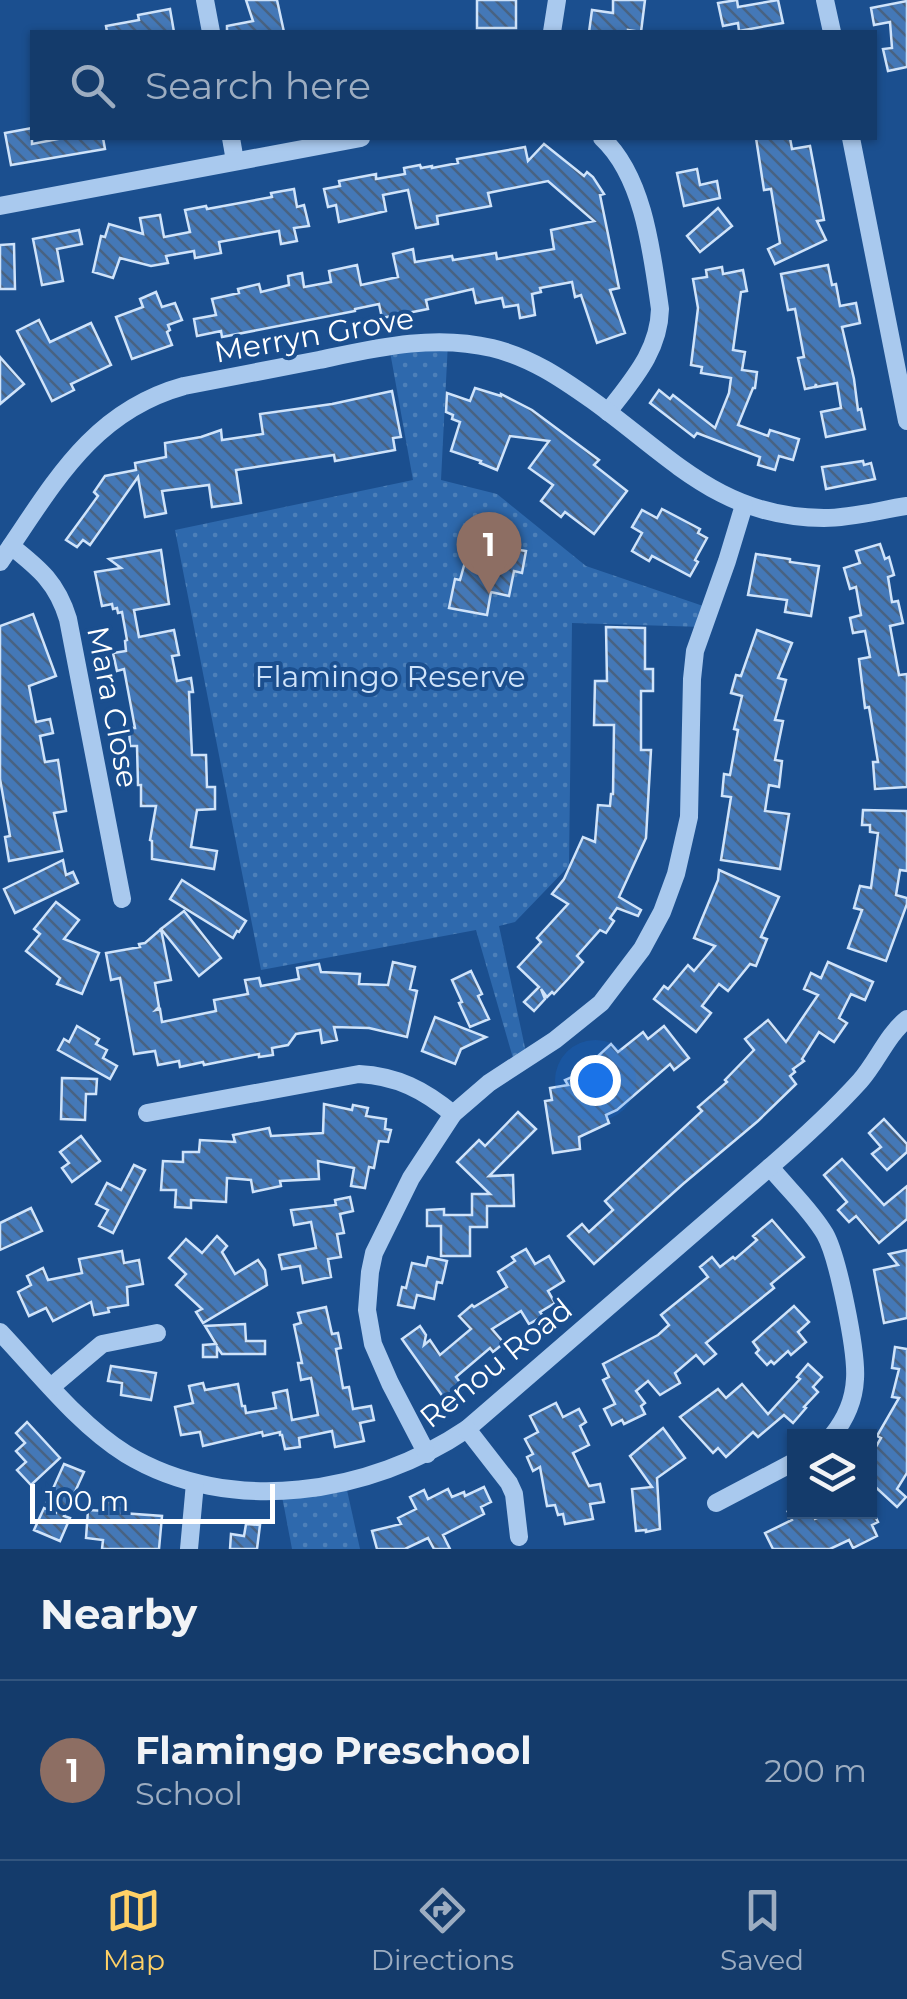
<!DOCTYPE html>
<style>
:root{--surface:#143b6b;--page:#1d4271;--text:#f1f3f6;--muted:#9dadc1;--line:#33557e;--accent:#ffd166}
body{margin:0;font-family:Montserrat,sans-serif;background:var(--page);color:var(--text)}
.controls{position:absolute;right:30px;bottom:30px;display:grid;overflow:hidden;border-radius:0px;box-shadow:0 2px 8px #0004}
.controls button{width:90px;height:90px;display:grid;place-items:center;padding:0;border:0;border-bottom:2px solid var(--line);background:var(--surface);color:var(--text);font:50px sans-serif}
.scale{position:absolute;left:30px;bottom:25px;width:245px;box-sizing:border-box;padding-left:10px;border:5px solid #fff;border-top:0;font-size:28px;line-height:35px;white-space:nowrap;color:#fff;-webkit-text-stroke:8px #1b4f8f;paint-order:stroke}
.you{position:absolute;left:595px;top:1080px;width:35px;height:35px;margin:-25px;border:8px solid #fff;border-radius:50%;background:#1a73e8;box-shadow:0 0 0 15px #1a73e833}
.badge{display:grid;place-items:center;width:65px;height:65px;border-radius:50%;background:var(--accent);color:#fff;font-size:32px;font-weight:700}
.pin{position:absolute;translate:-50% -82px;filter:drop-shadow(0 2px 5px #0008)}
.pin::after{content:'';position:absolute;top:52px;width:35px;height:30px;background:inherit;clip-path:polygon(0 0,100% 0,50% 100%)}
.list{margin:0;padding:0;list-style:none}
h2{display:flex;justify-content:space-between;align-items:center;height:130px;margin:0;padding:0 40px;font-size:42px}
h2 small{font-size:32px;font-weight:400;color:var(--muted)}
.list li{display:grid;grid-template-columns:65px 1fr auto;gap:30px;align-items:center;box-sizing:border-box;height:180px;padding:0 40px;border-top:2px solid var(--line)}
.list b{display:block;font-size:38px;white-space:nowrap}
.list p{margin:0;font-size:32px;white-space:nowrap;color:var(--muted)}
.list em{font-size:32px;font-style:normal;color:var(--muted)}
.icon{flex:none;width:55px;height:55px;fill:none;stroke:currentColor;stroke-width:2;stroke-linecap:round;stroke-linejoin:round}
.map{position:relative;flex:none;width:907px;height:1549px;overflow:hidden}
.search{position:absolute;background:var(--surface);box-shadow:0 2px 8px #0004;left:30px;right:30px;top:30px;height:110px;display:flex;align-items:center;gap:25px;box-sizing:border-box;padding:0 35px;border-radius:0px;color:var(--muted);font-size:38px}
.sheet{height:310px;background:var(--surface)}
nav{display:flex;justify-content:space-around;align-items:center;box-sizing:border-box;height:140px;border-top:2px solid var(--line);background:var(--surface);font-size:28px;color:var(--muted)}
nav a{display:grid;justify-items:center;gap:5px}
nav .on{color:var(--accent)}
.map>svg:first-child{display:block}
</style>
<div class="map">
<svg width="907" height="1549" viewBox="0 0 907 1549">
<defs>
<pattern id="park-dots" width="8" height="8" patternUnits="userSpaceOnUse" patternTransform="scale(2.5)"><rect width="8" height="8" fill="#2e69ad"/><path d="M2 2h.1M6 6h.1" fill="none" stroke="#4d80b9" stroke-width="1.8" stroke-linecap="round"/></pattern>
<pattern id="building-back-hatch" width="6" height="6" patternUnits="userSpaceOnUse" patternTransform="scale(2.5)"><rect width="6" height="6" fill="#4478b7"/><path d="M-1 5l2 2M0 0l6 6M5-1l2 2" fill="none" stroke="#486282"/></pattern>
</defs>
<rect width="100%" height="100%" fill="#1b4f8f"/>
<g fill="url(#park-dots)">
<polygon points="448,342 441,480 497,494 586,566 709,608 703,627 572,623 569,866 515,922 499,926 527,1057 515,1065 476,930 261,970 175,530 413,480 389,346"/>
<polygon points="345,1481 360,1549 292,1549 281,1491"/>
</g>
<g fill="url(#building-back-hatch)" stroke="#cfe3fa" stroke-width="2.5">
<polygon points="246,0 277,0 284,32 227,32 227,26 253,21"/>
<rect x="477" y="0" width="39" height="28"/>
<polygon points="613,0 645,0 641,32 628,30 628,32 589,32 592,10 613,13"/>
<polygon points="737,0 738,7 778,0 783,23 739,31 738,23 723,26 718,3"/>
<polygon points="907,1 907,67 888,71 883,49 892,48 890,22 874,25 871,8"/>
<polygon points="170,9 174,32 107,32 106,26 139,20 138,15"/>
<polygon points="32,128 32,144 63,138 103,138 105,149 11,165 5,133"/>
<polygon points="756,138 790,138 792,149 810,146 824,220 817,221 826,240 775,264 768,249 780,243 771,189 764,190"/>
<polygon points="544,144 584,176 587,172 593,177 604,194 600,195 619,288 610,290 625,333 597,343 581,295 575,297 572,282 540,288 541,292 532,294 535,315 520,318 518,305 504,307 502,298 476,303 473,289 426,300 428,309 382,318 379,304 355,309 355,311 222,337 221,331 197,336 194,319 216,315 212,299 239,293 238,289 259,284 261,292 289,285 288,276 302,273 304,287 331,282 329,271 357,265 361,285 398,277 393,254 413,249 415,262 452,256 453,260 496,253 497,259 554,249 551,230 594,221 548,181 488,193 491,206 437,216 438,224 416,228 408,190 383,195 386,211 339,222 336,205 328,207 324,189 340,186 339,181 376,174 376,179 405,174 404,168 420,165 421,168 432,166 432,168 458,163 457,159 525,147 528,161"/>
<polygon points="697,169 700,185 717,181 720,198 684,206 677,173"/>
<polygon points="294,189 297,207 304,205 309,226 294,228 297,241 281,244 279,231 219,242 221,253 195,258 194,251 166,256 168,263 151,266 120,258 113,278 93,272 101,236 105,237 109,224 143,234 140,218 160,215 164,237 190,232 185,210 206,206 207,209 272,197 271,193"/>
<polygon points="718,208 732,226 700,252 687,236"/>
<polygon points="79,230 82,244 57,249 63,281 42,285 33,239"/>
<polygon points="14,244 15,289 0,289 0,245"/>
<polygon points="828,265 832,285 836,284 840,306 856,303 860,323 842,327 854,379 858,410 861,409 865,429 826,437 821,412 841,408 837,383 816,387 816,384 815,387 805,389 798,358 804,357 795,309 788,310 781,274"/>
<polygon points="722,267 723,274 743,270 747,291 741,292 733,350 745,352 742,370 757,372 755,388 753,388 738,425 768,436 770,430 799,439 793,460 779,456 775,470 758,465 760,457 697,433 694,437 650,403 659,390 670,399 673,395 715,428 729,393 731,378 701,373 702,367 691,365 698,308 693,279 707,277 706,270"/>
<polygon points="156,292 162,307 175,303 182,320 168,325 170,330 167,332 172,345 132,359 116,317 143,307 140,299"/>
<polygon points="39,320 50,342 91,323 111,365 71,384 74,390 52,401 17,331"/>
<polygon points="0,357 24,384 0,404"/>
<polygon points="475,388 501,396 501,394 532,410 599,460 594,465 627,491 594,534 565,512 561,517 541,501 553,485 529,468 549,441 510,436 497,470 480,463 481,461 451,451 460,422 452,419 453,415 446,412 447,393 470,401"/>
<polygon points="392,391 401,437 393,438 395,450 335,461 334,455 236,470 241,503 212,507 209,485 162,491 166,513 145,517 138,477 90,545 83,540 77,547 66,540 98,496 94,492 105,476 136,470 135,463 166,457 165,443 201,437 221,430 222,440 263,434 260,414 332,404"/>
<polygon points="863,461 864,465 871,463 875,479 826,489 822,467"/>
<polygon points="662,509 700,529 698,533 707,538 695,560 698,562 690,576 652,556 649,561 632,551 642,533 632,527 642,510 657,518"/>
<polygon points="880,544 885,559 889,557 894,575 888,577 892,602 898,601 903,623 890,626 899,675 907,674 907,787 875,789 873,762 878,762 869,707 865,708 859,659 870,657 865,631 853,633 850,618 861,615 856,587 850,589 844,568 860,563 856,551"/>
<polygon points="490,545 526,551 522,573 514,571 509,596 491,592 487,615 449,608 455,579 460,580 469,548 488,552"/>
<polygon points="161,550 169,604 134,610 139,637 174,630 179,655 172,656 177,681 191,678 193,692 189,692 192,755 206,755 207,787 215,787 215,809 197,810 191,847 217,851 214,869 152,859 152,841 150,840 156,806 141,806 141,785 138,785 137,746 130,746 129,728 135,728 124,669 117,671 113,653 126,651 125,641 127,640 122,612 118,613 117,608 113,609 112,604 102,606 95,572 121,568 109,559"/>
<polygon points="756,554 790,559 790,562 819,566 811,616 785,612 787,600 748,595"/>
<polygon points="33,614 56,676 29,686 36,722 50,719 53,733 40,736 45,762 58,760 66,811 54,813 62,851 9,861 5,837 10,836 0,779 0,626"/>
<polygon points="606,627 645,628 645,669 653,669 653,691 641,691 641,750 651,750 646,838 619,897 641,910 638,916 617,908 610,918 614,921 606,933 600,930 577,956 583,962 568,979 554,994 552,992 547,997 541,989 545,999 534,1011 524,1002 539,987 518,967 541,942 537,938 568,904 552,894 564,879 583,837 595,842 598,805 610,806 611,794 613,794 614,725 594,725 595,681 607,681"/>
<polygon points="757,630 792,643 778,678 786,680 775,720 783,721 775,760 782,761 779,787 769,785 765,811 789,814 780,869 721,860 731,797 722,796 724,774 730,775 738,730 734,729 742,696 731,693 736,675 741,676"/>
<polygon points="863,810 907,811 907,871 900,870 896,895 907,898 907,904 886,961 848,948 862,910 854,908 860,886 871,888 878,833 870,832 870,825 862,825"/>
<polygon points="63,860 66,875 73,872 78,883 15,913 4,889"/>
<polygon points="719,870 779,897 761,937 767,939 756,966 750,964 728,991 719,984 702,1006 711,1013 696,1032 654,999 664,986 668,989 688,965 694,971 715,946 694,938 718,880"/>
<polygon points="182,880 246,921 239,932 237,931 233,938 170,899"/>
<polygon points="56,902 79,920 64,939 99,953 82,994 57,984 60,978 26,951 40,934 34,929"/>
<polygon points="184,911 221,958 199,976 161,929"/>
<polygon points="161,929 171,980 155,983 159,1007 156,1010 160,1009 162,1022 216,1011 214,1000 248,994 245,980 259,978 261,986 299,979 297,968 319,964 321,972 360,974 359,984 388,985 393,962 415,967 410,989 417,991 407,1037 369,1028 334,1027 337,1040 322,1043 320,1030 296,1034 288,1045 272,1048 273,1055 259,1057 259,1054 204,1065 203,1062 180,1067 179,1061 158,1065 155,1051 134,1054 120,978 111,980 106,953 140,947 139,944 145,943"/>
<polygon points="828,962 873,982 865,1000 851,994 839,1018 847,1023 834,1042 819,1032 802,1059 804,1061 793,1069 795,1072 790,1076 796,1084 758,1121 683,1184 594,1264 568,1236 582,1224 589,1232 613,1210 605,1201 702,1111 698,1107 727,1082 725,1080 754,1050 745,1039 768,1020 786,1042 818,995 804,989 811,973 821,978"/>
<polygon points="471,971 482,994 478,996 489,1019 470,1027 459,1003 462,1002 452,980"/>
<polygon points="435,1017 486,1037 461,1049 455,1064 422,1051"/>
<polygon points="77,1026 99,1039 96,1044 107,1050 103,1058 117,1066 110,1079 58,1050 64,1039 69,1042"/>
<polygon points="664,1026 689,1058 674,1070 670,1064 617,1110 606,1115 609,1123 579,1137 580,1149 553,1153 545,1101 552,1100 550,1088 568,1085 565,1080 579,1074 582,1081 610,1069 598,1056 611,1044 618,1052 643,1032 648,1039"/>
<polygon points="62,1078 97,1079 96,1094 86,1094 85,1120 61,1119"/>
<polygon points="324,1104 352,1110 353,1105 368,1108 366,1116 386,1119 385,1129 391,1130 388,1142 379,1141 374,1168 369,1167 365,1188 351,1186 354,1168 318,1161 319,1179 280,1181 281,1186 253,1192 251,1180 227,1178 226,1202 191,1200 191,1208 175,1207 176,1190 161,1190 163,1161 183,1162 183,1152 199,1152 200,1140 235,1142 233,1135 269,1128 271,1136 323,1133"/>
<polygon points="518,1112 536,1129 489,1176 513,1175 514,1206 487,1206 487,1227 470,1227 470,1256 441,1256 441,1226 427,1226 427,1210 444,1209 444,1215 472,1215 472,1194 490,1194 457,1162 479,1140 485,1146"/>
<polygon points="884,1119 907,1144 907,1152 887,1170 872,1154 881,1147 869,1133"/>
<polygon points="81,1136 100,1161 72,1182 62,1168 69,1163 60,1152"/>
<polygon points="842,1159 884,1205 907,1186 907,1219 879,1243 856,1216 849,1222 838,1210 847,1202 824,1175"/>
<polygon points="134,1165 145,1170 113,1233 99,1226 108,1210 96,1204 107,1183 121,1190"/>
<polygon points="350,1197 353,1211 340,1214 344,1233 337,1234 341,1257 328,1259 331,1277 303,1283 300,1266 282,1269 279,1255 316,1248 311,1222 294,1225 291,1210 336,1205 335,1200"/>
<polygon points="31,1208 42,1231 0,1250 0,1223"/>
<polygon points="772,1220 804,1257 771,1284 774,1288 706,1343 716,1354 704,1364 696,1355 675,1373 680,1383 660,1395 648,1381 636,1391 645,1403 641,1406 645,1414 624,1424 622,1420 612,1425 604,1409 615,1404 603,1380 609,1377 603,1364 658,1335 669,1325 661,1315 708,1277 700,1267 712,1257 720,1267 733,1257 735,1259 757,1240 753,1236"/>
<polygon points="217,1236 227,1246 222,1252 235,1274 258,1260 265,1270 267,1285 203,1323 196,1312 202,1309 176,1285 186,1274 169,1258 186,1239 202,1253"/>
<polygon points="526,1249 535,1264 549,1256 564,1281 548,1291 555,1303 540,1312 543,1316 529,1324 521,1311 492,1329 504,1343 493,1352 490,1348 456,1377 464,1388 446,1401 402,1339 420,1326 426,1335 424,1345 430,1340 440,1355 471,1329 459,1316 472,1305 474,1307 507,1287 498,1272 515,1261 512,1257"/>
<polygon points="907,1250 907,1318 884,1323 874,1270 898,1265 889,1254"/>
<polygon points="122,1251 124,1263 139,1260 143,1284 127,1287 128,1305 108,1308 109,1312 94,1315 91,1302 53,1321 46,1308 29,1316 18,1292 31,1285 27,1276 43,1268 48,1280 82,1273 79,1259"/>
<polygon points="428,1257 447,1261 442,1283 437,1282 434,1299 417,1295 414,1308 398,1305 402,1287 406,1288 412,1263 426,1266"/>
<polygon points="794,1306 809,1322 798,1332 806,1342 791,1355 788,1351 774,1364 771,1361 767,1365 756,1353 759,1350 753,1342"/>
<polygon points="326,1307 332,1334 338,1333 341,1348 336,1349 343,1388 349,1387 353,1409 371,1406 374,1420 360,1423 364,1441 335,1447 332,1431 299,1438 300,1447 285,1449 282,1435 280,1435 280,1432 263,1436 262,1432 203,1446 200,1432 181,1435 175,1407 193,1403 189,1386 203,1383 205,1390 238,1384 242,1406 245,1406 246,1413 276,1408 273,1393 287,1390 292,1420 318,1415 311,1378 301,1380 298,1363 302,1363 294,1325 301,1323 298,1313"/>
<polygon points="245,1324 246,1341 265,1341 265,1354 222,1354 217,1347 217,1357 203,1357 203,1345 216,1344 205,1326"/>
<polygon points="895,1347 907,1349 907,1473 897,1489 906,1497 897,1507 870,1482 870,1457 881,1438 877,1436 899,1398 892,1397 899,1369 892,1368"/>
<polygon points="808,1364 822,1377 813,1387 818,1392 804,1407 806,1408 793,1423 784,1415 758,1437 753,1432 726,1457 718,1448 713,1453 680,1417 718,1389 726,1398 742,1384 768,1414 800,1379 797,1377"/>
<polygon points="111,1366 156,1373 151,1400 121,1395 122,1383 108,1381"/>
<polygon points="556,1403 563,1417 579,1409 586,1422 580,1426 589,1445 573,1453 589,1486 600,1484 604,1502 590,1504 593,1519 565,1524 563,1514 558,1515 555,1505 547,1506 540,1467 533,1471 527,1457 533,1454 525,1439 538,1432 530,1416"/>
<polygon points="27,1422 60,1458 31,1485 17,1470 26,1462 16,1451 25,1443 16,1433"/>
<polygon points="663,1428 685,1458 657,1478 660,1529 646,1532 646,1530 636,1531 632,1489 652,1487 630,1456"/>
<polygon points="64,1464 84,1472 64,1516 70,1518 60,1541 34,1530 44,1508 57,1513 47,1502"/>
<polygon points="484,1487 491,1502 481,1507 484,1514 443,1535 450,1549 434,1549 428,1538 405,1549 377,1549 372,1531 401,1524 398,1518 416,1509 410,1497 424,1490 428,1499 448,1489 452,1497 464,1492 465,1496"/>
<polygon points="108,1496 124,1498 122,1513 162,1516 159,1549 102,1549 103,1540 86,1538 88,1510 106,1511"/>
<polygon points="788,1512 811,1512 815,1519 831,1512 873,1512 878,1522 872,1525 877,1536 853,1548 849,1540 830,1549 773,1549 765,1533 792,1520"/>
<polygon points="246,1524 260,1525 257,1549 230,1549 231,1534 244,1536"/>
</g>
<g fill="none" stroke-linecap="round" stroke-linejoin="round">
<g stroke="#a9c9ee" stroke-width="18">
<polyline points="205,0 211,32"/>
<polyline points="825,0 832,32"/>
<polyline points="552,32 557,0"/>
<polyline points="231,138 235,161"/>
<path d="M602 138C644 177 652 253 660 309 659 351 633 379 608 412"/>
<polyline points="851,138 907,421"/>
<polyline points="0,206 361,138"/>
<path d="M11 546C40 569 57 583 68 619L122 899"/>
<path d="M0 562C52 487 90 412 184 386 229 377 274 369 319 360 376 348 433 334 492 348 530 357 561 378 592 400 670 456 720 518 824 518 852 518 880 510 907 506"/>
<path d="M147 1113 359 1074C397 1076 424 1090 453 1114"/>
<path d="M770 1167C788 1189 811 1210 825 1234 838 1257 857 1352 855 1379 854 1400 845 1420 832 1436"/>
<path d="M0 1332C38 1372 79 1425 126 1454 230 1517 371 1494 467 1429L770 1167C801 1140 832 1112 860 1081 877 1062 887 1035 907 1019"/>
<polyline points="51,1387 102,1344 157,1333"/>
<polyline points="467,1429 509,1483 514,1494 519,1537"/>
<polyline points="427,1454 390,1383 373,1344 367,1310 370,1272 374,1253 411,1178 453,1114 489,1083 555,1040 601,1003 642,949 662,912 676,874 689,817 692,679 695,651 727,561 744,505"/>
<polyline points="716,1503 794,1462"/>
<polyline points="189,1549 195,1483"/>
</g>
</g>
<g text-anchor="middle" dominant-baseline="central" stroke-width="8" stroke-linejoin="round" paint-order="stroke">
<g font-size="30" fill="#fff" stroke="#1b4f8f">
<text transform="translate(314 335) rotate(-10)">Merryn Grove</text>
<text transform="translate(113 707) rotate(79)">Mara Close</text>
<text transform="translate(496 1363) rotate(-39)">Renou Road</text>
</g>
<g font-size="30" fill="#cfe3fa" stroke="#1b4f8f">
<text x="390" y="676">Flamingo Reserve</text>
</g>
</g>
</svg>
<div class="controls">
<button><svg class="icon" aria-label="layers" viewBox="0 0 24 24"><path d="M12 4l9 5-9 5-9-5zM3 14l9 5 9-5"/></svg></button>
</div>
<div class="scale">100 m</div>
<div class="you"></div>
<div class="pin badge" style="left:489px;top:594px;background:#8d6e63">1</div>
<div class="search"><svg class="icon" aria-label="search" viewBox="0 0 24 24"><circle cx="10" cy="10" r="6"/><path d="M15 15l6 6"/></svg>Search here</div>
</div>
<section class="sheet">
<h2>Nearby<small></small></h2>
<ul class="list">
<li><span class="badge" style="background:#8d6e63">1</span><div><b>Flamingo Preschool</b><p>School</p></div><em>200 m</em></li>
</ul>
</section>
<nav>
<a class="on"><svg class="icon" aria-label="map" viewBox="0 0 24 24"><path d="M3 6l6-2 6 2 6-2v14l-6 2-6-2-6 2zM9 4v14M15 6v14"/></svg>Map</a>
<a><svg class="icon" aria-label="directions" viewBox="0 0 24 24"><path d="M12 3l9 9-9 9-9-9zM9 14v-3h6M13 9l2 2-2 2"/></svg>Directions</a>
<a><svg class="icon" aria-label="saved" viewBox="0 0 24 24"><path d="M7 4h10v16l-5-4-5 4z"/></svg>Saved</a>
</nav>
